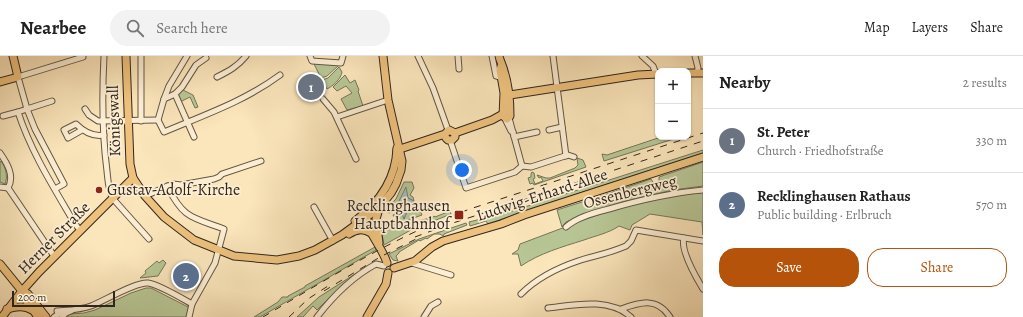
<!DOCTYPE html>
<meta charset="utf-8">
<style>
:root{--surface:#fff;--page:#f2f2f2;--text:#222;--muted:#767676;--line:#e0e0e0;--accent:#b45309}
body{margin:0;font-family:Alegreya,serif;background:var(--page);color:var(--text)}
.controls{position:absolute;right:12px;top:12px;display:grid;overflow:hidden;border-radius:8px;box-shadow:0 1px 3px #0004}
.controls button{width:36px;height:36px;display:grid;place-items:center;padding:0;border:0;border-bottom:1px solid var(--line);background:var(--surface);color:var(--text);font:20px sans-serif}
.scale{position:absolute;left:12px;bottom:10px;width:103px;box-sizing:border-box;padding-left:4px;border:2px solid #30261e;border-top:0;font-size:11px;line-height:14px;white-space:nowrap;color:#30261e;-webkit-text-stroke:3px #fceed3;paint-order:stroke}
.you{position:absolute;left:462px;top:114px;width:14px;height:14px;margin:-10px;border:3px solid #fff;border-radius:50%;background:#1a73e8;box-shadow:0 0 0 6px #1a73e833}
.badge{display:grid;place-items:center;width:26px;height:26px;border-radius:50%;background:var(--accent);color:#fff;font-size:13px;font-weight:700}
.pin{position:absolute;translate:-50% -50%;border:2px solid #fff;box-shadow:0 1px 4px #0006}
.list{margin:0;padding:0;list-style:none}
h2{display:flex;justify-content:space-between;align-items:center;height:52px;margin:0;padding:0 16px;font-size:17px}
h2 small{font-size:13px;font-weight:400;color:var(--muted)}
.list li{display:grid;grid-template-columns:26px 1fr auto;gap:12px;align-items:center;box-sizing:border-box;height:64px;padding:0 16px;border-top:1px solid var(--line)}
.list b{display:block;font-size:15px;white-space:nowrap}
.list p{margin:0;font-size:13px;white-space:nowrap;color:var(--muted)}
.list em{font-size:13px;font-style:normal;color:var(--muted)}
.actions{display:flex;gap:8px;padding:12px 16px}
.actions a{flex:1;padding:9px 0;border:1px solid var(--accent);border-radius:16px;text-align:center;font-size:14px;color:var(--accent)}
.actions .main{background:var(--accent);color:#fff}
.icon{flex:none;width:22px;height:22px;fill:none;stroke:currentColor;stroke-width:2;stroke-linecap:round;stroke-linejoin:round}
.map{position:relative;flex:none;width:703px;height:261px;overflow:hidden}
header{display:flex;align-items:center;gap:24px;box-sizing:border-box;height:56px;padding:0 20px;background:var(--surface);border-bottom:1px solid var(--line)}
header strong{font-size:19px}
nav{display:flex;gap:22px;margin-inline-start:auto;font-size:14px}
.search{width:280px;height:36px;background:var(--page);display:flex;align-items:center;gap:10px;box-sizing:border-box;padding:0 14px;border-radius:22px;color:var(--muted);font-size:15px}
main{display:flex}
aside{flex:1;background:var(--surface)}
.map>svg:first-child{display:block}
</style>
<header>
<strong>Nearbee</strong>
<div class="search"><svg class="icon" aria-label="search" viewBox="0 0 24 24"><circle cx="10" cy="10" r="6"/><path d="M15 15l6 6"/></svg>Search here</div>
<nav><a>Map</a><a>Layers</a><a>Share</a></nav>
</header>
<main>
<div class="map">
<svg width="703" height="261" viewBox="0 0 703 261">
<rect width="100%" height="100%" fill="#fbe5bb"/>
<filter id="stains"><feTurbulence type="fractalNoise" baseFrequency=".005" numOctaves="4"/><feColorMatrix values="0 0 0 0 .2 0 0 0 0 .09 0 0 0 0 .02 0 0 0 .5 -.17"/></filter>
<radialGradient id="worn" r=".72"><stop offset=".6" stop-color="#630" stop-opacity="0"/><stop offset="1" stop-color="#630" stop-opacity=".3"/></radialGradient>
<g fill="#b8c695" stroke="#74765a">
<polygon points="313,6 333,9 337,8 338,10 327,20 321,22"/>
<path d="M339 11 342 16C341 23 333 30 327 33L322 24 328 22Z"/>
<polygon points="345,19 350,27 355,24 359,34 358,35 363,50 347,54 341,43 352,37 346,30 337,35 333,31"/>
<polygon points="183,34 193,39 198,51 195,52 190,41 180,46 178,38"/>
<polygon points="661,81 680,81 604,105 602,98 607,99"/>
<polygon points="703,94 703,97 525,155 488,168 486,165 470,170 469,166 509,156"/>
<polygon points="577,102 583,104 586,111 534,129 533,127 530,128 528,122 531,121 531,118 532,116 534,117 535,122 533,123 535,128 543,125 541,121 539,122 537,119 546,122 550,122 575,112 578,109"/>
<path d="M1 105C6 112 8 120 5 128L0 126V106Z"/>
<polygon points="703,106 703,130 673,134 622,146 566,166 562,171 557,154 585,145 588,150 593,148 592,143 651,123 654,128 659,126 659,121"/>
<polygon points="404,126 412,126 414,132 410,139 413,141 414,145 408,142 399,148 401,153 389,157 385,154 396,143"/>
<path d="M703 136V179L702 166 650 158 632 169 630 174 619 170C609 177 595 180 584 184 562 191 540 197 521 210L518 198H512L518 194 520 188 605 156 633 147 693 137Z"/>
<polygon points="418,150 420,151 419,152 422,159 405,165 407,169 417,165 431,162 434,160 435,161 450,155 451,158 409,175 384,189 382,178 389,164 391,167 397,164 396,160 393,160 394,158 402,155 404,163 408,153 410,154 411,152"/>
<polygon points="466,167 467,169 444,178 444,179 443,180 440,178 434,178 427,183 426,182 420,185 419,184 399,196 399,197 396,200 398,205 393,204 389,198 419,183"/>
<polygon points="375,191 376,194 260,261 254,261 278,246 282,241 288,241 288,240 305,231 305,230"/>
<polygon points="163,204 166,207 158,220 140,222 146,217 145,215 157,205 159,207"/>
<polygon points="358,216 340,231 317,254 313,250 303,261 297,261 319,241"/>
<polygon points="146,232 151,232 190,252 186,261 65,261 70,258 84,257 95,254 131,237"/>
</g>
<polygon fill="#a5bcbc" stroke="#76807d" points="406,131 408,142 414,145 411,150 407,151 408,153 404,163 398,147"/>
<g fill="none" stroke-linecap="round" stroke-linejoin="round">
<defs>
<g id="minor">
<path d="M104 0C102 39 102 77 107 115 108 124 108 134 113 142"/>
<polyline points="141,0 141,65"/>
<polyline points="310,0 312,5 341,7 343,0"/>
<polyline points="418,0 433,32 448,74"/>
<polyline points="458,0 459,13"/>
<polyline points="492,0 496,20 502,22"/>
<polyline points="553,0 566,100"/>
<polyline points="642,0 653,10 656,18"/>
<polyline points="695,0 698,12 697,17"/>
<path d="M217 21C229 15 238 10 246 0"/>
<polyline points="175,38 194,81"/>
<polyline points="164,43 169,30 187,0"/>
<polyline points="323,43 334,56 356,103"/>
<polyline points="52,45 27,53 18,21 83,1"/>
<polyline points="85,53 89,59 98,65 158,64"/>
<polyline points="3,60 18,56"/>
<polyline points="337,61 388,44"/>
<polyline points="509,62 522,110"/>
<polyline points="505,63 511,75 513,76"/>
<path d="M158 64 164 76C204 59 245 45 280 19"/>
<polyline points="158,64 164,43 175,38 182,31 196,9 206,2"/>
<path d="M82 74 68 82 64 74 76 68C84 76 93 81 104 79"/>
<polyline points="549,74 562,71"/>
<polyline points="514,81 537,76"/>
<polyline points="450,84 466,132 515,116 522,110"/>
<path d="M0 97C7 107 15 120 8 132"/>
<polyline points="522,110 531,111 568,99 574,101"/>
<path d="M167 130C184 163 191 161 224 173L215 207 192 248 189 261"/>
<polyline points="0,131 8,132"/>
<polyline points="8,132 54,200"/>
<path d="M55 133 64 128 35 73 27 53 18 56C31 96 54 132 75 168L80 174"/>
<polyline points="145,140 173,128 181,129 214,123 219,121 222,118 261,105"/>
<polyline points="115,145 149,183"/>
<polyline points="314,151 333,185"/>
<path d="M566 171C577 161 594 157 609 153 640 144 670 137 703 134"/>
<path d="M684 182C680 194 697 223 703 233"/>
<polyline points="412,207 451,219"/>
<path d="M521 238C537 222 557 212 578 205 594 200 610 197 626 190L631 185 636 174 703 185"/>
<path d="M548 252C574 249 609 241 631 261"/>
<path d="M621 253C641 246 657 241 670 261"/>
<path d="M57 255C69 254 80 254 91 250 104 245 135 226 148 227 158 228 183 243 192 248"/>
<polyline points="54,261 63,255"/>
<polyline points="62,261 66,257 71,255"/>
<path d="M317 261C334 239 352 221 376 208L384 210"/>
<polyline points="424,261 431,250 438,246"/>
</g>
<g id="major">
<polyline points="126,0 130,108 133,122 145,140 164,161 194,184 234,200 277,204 299,200 315,194 342,179 379,152 391,137 396,128 401,114 402,105 388,44 383,0"/>
<path d="M499 0C500 5 503 10 504 15 509 30 510 44 510 60L507 63 503 60 504 37 500 14 501 10"/>
<polyline points="688,17 703,17"/>
<polyline points="0,26 18,21 13,0"/>
<polyline points="510,39 638,19 658,18"/>
<polyline points="446,82 448,84 452,84 455,81 455,77"/>
<polyline points="397,94 445,78 449,74 455,77 492,64 503,58"/>
<path d="M366 159C367 177 382 190 387 207"/>
<path d="M355 165C379 147 396 123 397 92"/>
<path d="M349 178C356 173 364 172 371 177"/>
<polyline points="379,187 376,163 379,153"/>
<polyline points="0,208 22,235 28,238 46,261"/>
<polyline points="394,212 415,205 432,191 443,185 501,168 524,159 703,101"/>
<polyline points="22,235 25,243 38,261"/>
<path d="M7 253C17 251 23 249 32 254"/>
<polyline points="2,261 22,235 39,216 133,122"/>
<polyline points="367,261 386,228 388,217"/>
</g>
</defs>
<use href="#minor" stroke="#635645" stroke-width="7"/>
<use href="#major" stroke="#30261e" stroke-width="9"/>
<use href="#minor" stroke="#fceed3" stroke-width="5"/>
<use href="#major" stroke="#eec27e" stroke-width="7"/>
<g stroke="#30261e" stroke-width="1" stroke-dasharray="7 7" stroke-linecap="butt">
<polyline points="415,181 450,168 703,85"/>
<polyline points="324,235 380,201 420,181"/>
<path d="M263 261C331 221 398 178 473 152L703 77"/>
<polyline points="289,261 308,243 328,230"/>
</g>
</g>
<g fill="#8f2418" stroke="#fceed3" stroke-width="1.5">
<circle cx="99" cy="134" r="4"/>
<rect x="454" y="154" width="10" height="10" rx="2"/>
</g>
<g text-anchor="middle" dominant-baseline="central" stroke-width="3.5" stroke-linejoin="round" paint-order="stroke">
<g font-size="16" fill="#30261e" stroke="#fceed3">
<text transform="translate(114 65) rotate(-92)">Königswall</text>
<text transform="translate(630 136) rotate(-14)">Ossenbergweg</text>
<text transform="translate(542 139) rotate(-18)">Ludwig-Erhard-Allee</text>
<text transform="translate(54 182) rotate(-45)">Herner Straße</text>
</g>
<g font-size="16" fill="#30261e" stroke="#fceed3" text-anchor="start">
<text x="107" y="134">Gustav-Adolf-Kirche</text>
<text x="450" y="150" text-anchor="end">Recklinghausen<tspan x="450" dy="18">Hauptbahnhof</tspan></text>
</g>
</g>
<rect width="100%" height="100%" filter="url(#stains)"/>
<rect width="100%" height="100%" fill="url(#worn)"/>
</svg>
<div class="controls">
<button>+</button>
<button>−</button>
</div>
<div class="scale">200 m</div>
<div class="you"></div>
<div class="pin badge" style="left:311px;top:31px;background:#6b7280">1</div>
<div class="pin badge" style="left:186px;top:220px;background:#5c6f8a">2</div>
</div>
<aside>
<h2>Nearby<small>2 results</small></h2>
<ul class="list">
<li><span class="badge" style="background:#6b7280">1</span><div><b>St. Peter</b><p>Church · Friedhofstraße</p></div><em>330 m</em></li>
<li><span class="badge" style="background:#5c6f8a">2</span><div><b>Recklinghausen Rathaus</b><p>Public building · Erlbruch</p></div><em>570 m</em></li>
</ul>
<div class="actions"><a class="main">Save</a><a>Share</a></div>
</aside>
</main>
